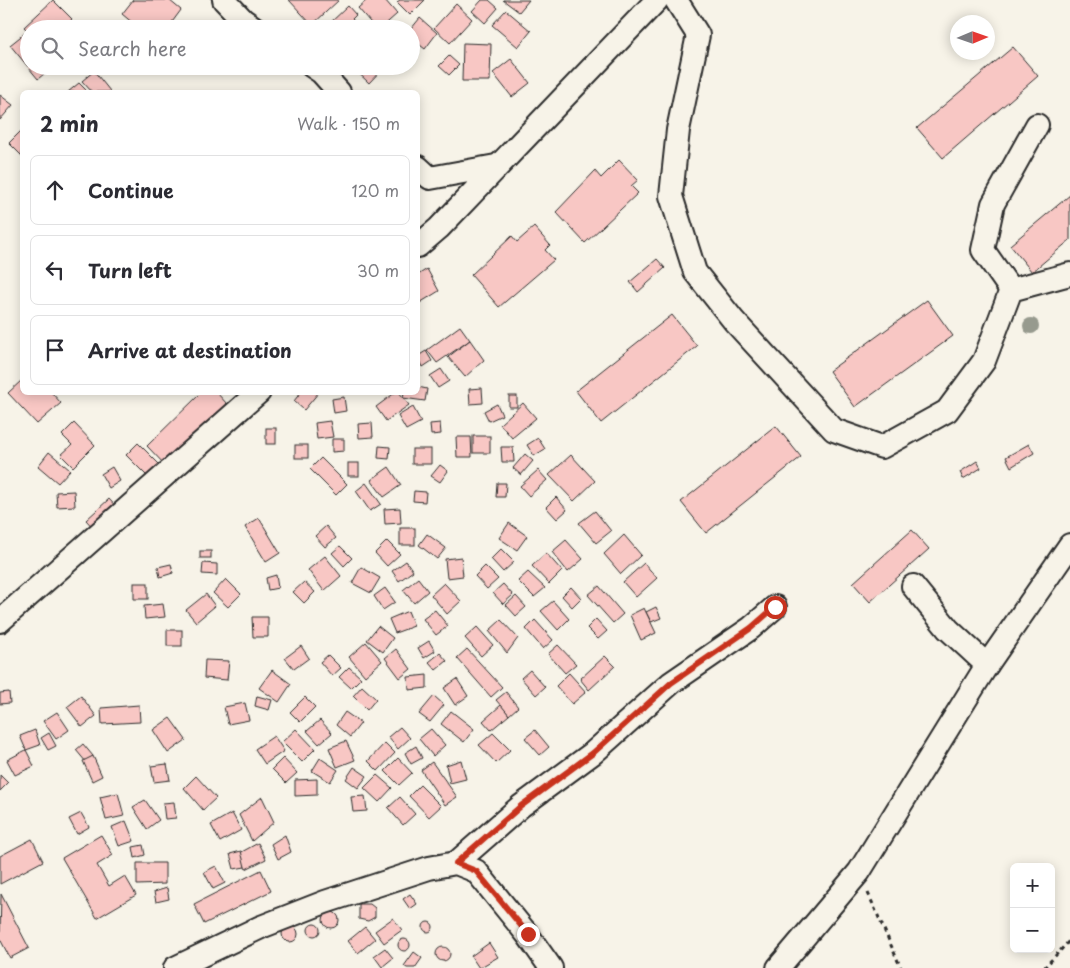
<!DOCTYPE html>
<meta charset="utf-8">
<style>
:root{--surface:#fff;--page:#f7f7f7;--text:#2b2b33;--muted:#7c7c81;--line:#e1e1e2}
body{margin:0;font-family:"Playpen Sans",sans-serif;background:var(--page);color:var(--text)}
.controls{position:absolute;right:15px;bottom:15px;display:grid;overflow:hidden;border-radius:8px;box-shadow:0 2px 12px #0003}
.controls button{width:45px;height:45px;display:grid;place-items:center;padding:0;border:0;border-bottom:1px solid var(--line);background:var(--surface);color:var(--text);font:25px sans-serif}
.compass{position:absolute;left:950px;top:15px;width:45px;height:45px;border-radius:50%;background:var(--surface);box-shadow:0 2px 12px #0003;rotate:88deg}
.stop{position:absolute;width:15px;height:15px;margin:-11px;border:4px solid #c8321e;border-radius:50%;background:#fff}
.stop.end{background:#c8321e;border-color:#fff;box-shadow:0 1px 5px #0008}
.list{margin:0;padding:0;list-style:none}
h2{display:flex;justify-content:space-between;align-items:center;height:65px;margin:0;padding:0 20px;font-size:21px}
h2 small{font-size:16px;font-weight:400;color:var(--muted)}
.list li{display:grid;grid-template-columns:32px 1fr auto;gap:15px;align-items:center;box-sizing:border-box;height:70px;margin:0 10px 10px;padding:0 10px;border:1px solid var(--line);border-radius:8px}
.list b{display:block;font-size:19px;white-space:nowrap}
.list em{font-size:16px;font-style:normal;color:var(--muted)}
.icon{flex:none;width:28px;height:28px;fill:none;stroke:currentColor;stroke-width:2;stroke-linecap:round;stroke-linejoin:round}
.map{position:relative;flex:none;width:1070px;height:968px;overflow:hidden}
.search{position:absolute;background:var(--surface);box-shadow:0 2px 12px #0003;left:20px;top:20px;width:400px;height:55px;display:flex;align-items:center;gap:12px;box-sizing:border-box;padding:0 18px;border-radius:28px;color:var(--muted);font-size:19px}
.panel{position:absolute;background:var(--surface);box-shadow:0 2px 12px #0003;left:20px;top:90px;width:400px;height:305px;border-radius:8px}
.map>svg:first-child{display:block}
</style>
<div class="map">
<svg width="1070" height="968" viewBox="0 0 1070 968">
<rect width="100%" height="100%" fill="#f7f3e8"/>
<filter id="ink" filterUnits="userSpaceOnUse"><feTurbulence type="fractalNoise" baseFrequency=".02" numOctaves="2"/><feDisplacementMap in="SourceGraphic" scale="10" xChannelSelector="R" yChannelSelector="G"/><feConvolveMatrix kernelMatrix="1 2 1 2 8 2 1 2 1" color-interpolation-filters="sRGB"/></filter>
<g filter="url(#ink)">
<g fill="#f8c7c4" stroke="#2b2b2b">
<polygon points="53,0 72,19 62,29 29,29 29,32 24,27"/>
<polygon points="133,0 169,0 181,10 167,29 140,29 122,14"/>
<polygon points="289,0 339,0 312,25"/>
<polygon points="367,0 385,0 397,14 380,29 376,29 358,8"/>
<polygon points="400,0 425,0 410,15 397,2"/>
<polygon points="482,0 489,0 498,8 485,23 472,11"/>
<polygon points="503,0 529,0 519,12"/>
<polygon points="456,4 472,19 450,43 434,28"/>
<polygon points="348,6 356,15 352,19 361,29 334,29 329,24"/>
<polygon points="506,10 531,31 518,47 492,25"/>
<polygon points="420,18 437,33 425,49 411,38 411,29"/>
<polygon points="25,33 29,38 29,66 52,67 38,79 10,45"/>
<polygon points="463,43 491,44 490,81 462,81"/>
<polygon points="1013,47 1038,76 943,158 917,128"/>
<polygon points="449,56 459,65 449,75 439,66"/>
<polygon points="511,59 530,83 512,97 493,73"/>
<polygon points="351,66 385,66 369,83"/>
<polygon points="94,71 110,91 108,92 92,92 82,81"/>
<polygon points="79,83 88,92 68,92"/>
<polygon points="0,95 13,105 0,120"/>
<polygon points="22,130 22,156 9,143"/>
<polygon points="619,160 638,180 631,186 638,193 585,243 556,212 595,171 601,178"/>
<polygon points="1070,195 1070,240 1032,272 1010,245"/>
<polygon points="534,227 550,245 545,250 554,260 499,307 471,275 512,236 517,242"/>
<polygon points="657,259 665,268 638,292 630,282"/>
<polygon points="427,269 439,291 418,304 418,275"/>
<polygon points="927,300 953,336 855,407 829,371"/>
<polygon points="672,315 697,346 601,423 576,391"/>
<polygon points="460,326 470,340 437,363 427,350"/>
<polygon points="470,340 484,360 465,377 448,357"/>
<polygon points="426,351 432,361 423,367 418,356"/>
<polygon points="441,369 449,381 438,388 430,376"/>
<polygon points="22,380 22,392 51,392 61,403 37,424 8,393"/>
<polygon points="418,387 427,389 425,401 403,398 404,392 418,392"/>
<polygon points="482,388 483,403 470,404 469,389"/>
<polygon points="202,392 216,392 228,405 166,466 147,446"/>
<polygon points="301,392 319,392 304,410 294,401"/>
<polygon points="396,392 399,392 409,405 386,421 376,407"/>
<rect x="509" y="396" width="8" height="11"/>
<polygon points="344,397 346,411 334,413 332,399"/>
<polygon points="523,403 536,418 512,438 500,424"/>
<polygon points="497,404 502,415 489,421 484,411"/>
<polygon points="413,407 421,422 406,430 398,416"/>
<polygon points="330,421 333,437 317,439 315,423"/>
<polygon points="74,423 95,445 73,467 61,455 72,445 62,435"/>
<polygon points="372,423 373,437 359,438 358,424"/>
<polygon points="440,423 441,434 431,435 430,424"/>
<polygon points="776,426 801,457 706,533 681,502"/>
<rect x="266" y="428" width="10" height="16"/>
<rect x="473" y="436" width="17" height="17"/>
<polygon points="456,437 471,437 472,457 457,457"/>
<polygon points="538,438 545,449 534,456 527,445"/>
<polygon points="332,439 344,439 344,451 332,452"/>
<polygon points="138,443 163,468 151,480 126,455"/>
<polygon points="1029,444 1034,453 1011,467 1006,457"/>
<rect x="295" y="445" width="13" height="13"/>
<polygon points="379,446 390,447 389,459 378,458"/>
<polygon points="501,447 513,447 514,462 502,462"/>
<rect x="412" y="449" width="19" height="15"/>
<polygon points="49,452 70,470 58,483 38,466"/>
<polygon points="525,454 533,461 521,475 513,468"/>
<polygon points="571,455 595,481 574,501 549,475"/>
<polygon points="321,458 347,484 336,495 310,469"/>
<polygon points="977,461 981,468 963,479 960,472"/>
<rect x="348" y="463" width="11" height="13"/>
<polygon points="440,465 448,471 440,482 431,476"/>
<polygon points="112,467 120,481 109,488 101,474"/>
<polygon points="389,467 401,485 384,497 371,480"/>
<polygon points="538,470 547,480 529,496 520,486"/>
<polygon points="366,483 381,504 370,511 356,491"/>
<polygon points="497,483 506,483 505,497 496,497"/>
<polygon points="74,491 75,506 57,507 56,492"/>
<polygon points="414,491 426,492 425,502 413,501"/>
<polygon points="556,497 567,510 557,519 546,507"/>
<polygon points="109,499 119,510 96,531 86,520"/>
<polygon points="400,508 401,523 385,524 384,509"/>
<polygon points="595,511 611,531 596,543 579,523"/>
<polygon points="259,518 280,553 266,562 245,527"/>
<polygon points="509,523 527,536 517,550 499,538"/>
<polygon points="326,526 336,538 325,547 315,536"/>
<rect x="400" y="528" width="15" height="17"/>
<polygon points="912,530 929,549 870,602 853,583"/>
<polygon points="427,534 446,548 437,559 419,545"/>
<polygon points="624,535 641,555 621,574 604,554"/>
<polygon points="566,540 583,559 568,572 552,552"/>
<polygon points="387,541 400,554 387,566 375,553"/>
<polygon points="340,546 352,558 344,566 332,553"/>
<polygon points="501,549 514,562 503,572 491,559"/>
<rect x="200" y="551" width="11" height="7"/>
<polygon points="546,553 562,571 549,584 532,566"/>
<polygon points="325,556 341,576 324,591 308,570"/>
<polygon points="461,557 463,576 447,578 445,559"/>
<polygon points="406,561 413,571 399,581 392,571"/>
<polygon points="203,563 217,564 217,575 202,574"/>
<polygon points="644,563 657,578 636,597 623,582"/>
<polygon points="171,564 173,573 160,577 158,567"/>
<polygon points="485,566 498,579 487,589 475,576"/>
<polygon points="361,567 380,578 371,593 352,583"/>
<polygon points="528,572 545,588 534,597 518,581"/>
<polygon points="276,575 278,588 268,590 266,578"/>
<polygon points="418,578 428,591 414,603 403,590"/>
<polygon points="226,579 241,594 228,607 213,593"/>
<polygon points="304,582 315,592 304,603 293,592"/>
<rect x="134" y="583" width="14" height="16"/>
<polygon points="444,583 461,601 447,614 431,595"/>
<polygon points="503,584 513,595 503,604 493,593"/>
<polygon points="599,586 623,614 613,623 588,595"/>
<polygon points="571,587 581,598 572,607 562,596"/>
<polygon points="385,588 395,602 383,610 374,596"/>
<polygon points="206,594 215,606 196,622 186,610"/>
<polygon points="516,596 526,607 516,616 506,605"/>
<polygon points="553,601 569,619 558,630 541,611"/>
<polygon points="163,604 165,617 145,619 144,606"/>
<polygon points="656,607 661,618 651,622 646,612"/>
<polygon points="644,608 656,633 641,640 630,615"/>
<polygon points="435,610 448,626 436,635 423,619"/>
<polygon points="408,611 414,626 395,633 389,619"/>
<polygon points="252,617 268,617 268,637 253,637"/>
<polygon points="596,619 607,631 598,639 587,628"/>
<polygon points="501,620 518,638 507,653 489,631"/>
<polygon points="535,620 553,640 543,649 526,629"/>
<polygon points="378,626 393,638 383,652 367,640"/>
<polygon points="477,627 493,645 481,656 465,638"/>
<rect x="167" y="630" width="15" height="16"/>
<polygon points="429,641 435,651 424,658 418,648"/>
<polygon points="366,642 382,661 365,676 349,657"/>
<polygon points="558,645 576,664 565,673 548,654"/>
<polygon points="301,646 309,658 294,669 285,658"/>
<polygon points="396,649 411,669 400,678 385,658"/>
<polygon points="467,649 502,687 491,697 457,658"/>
<polygon points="440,653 447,661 436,670 429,662"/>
<polygon points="328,655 341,668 332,676 320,662"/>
<polygon points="605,656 615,666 589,690 580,679"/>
<polygon points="205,660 229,661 227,680 204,678"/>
<polygon points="349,667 361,678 351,688 339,677"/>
<polygon points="272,670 291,684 279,702 259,688"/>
<polygon points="530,670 545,687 536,695 521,678"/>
<polygon points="569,673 586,692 572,704 556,686"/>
<polygon points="427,675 427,688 409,690 408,677"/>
<polygon points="457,679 468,696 455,705 444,688"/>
<polygon points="362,686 376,699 367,710 353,696"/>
<polygon points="9,692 10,703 0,704 0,693"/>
<polygon points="506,692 518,707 509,715 496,700"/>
<polygon points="81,696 96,716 82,727 67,707"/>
<polygon points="257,696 272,700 269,710 255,706"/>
<polygon points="434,696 444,705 430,722 419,714"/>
<polygon points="305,697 315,707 300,722 290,712"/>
<polygon points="245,703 249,720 228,724 224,707"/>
<polygon points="139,705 140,722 102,724 101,708"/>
<polygon points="501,705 509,715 491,730 483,721"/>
<polygon points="451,711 474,729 464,742 441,724"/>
<polygon points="57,712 69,730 56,739 43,721"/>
<polygon points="345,712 361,723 350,737 336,725"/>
<polygon points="170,718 186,740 168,753 153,730"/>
<polygon points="320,720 332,733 319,744 307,731"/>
<polygon points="400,727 410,738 398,749 388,737"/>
<polygon points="296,729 315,749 302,762 282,742"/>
<polygon points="431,729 445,745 433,756 419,739"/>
<polygon points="35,730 40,745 26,750 20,736"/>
<polygon points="535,730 549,747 540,755 525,738"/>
<polygon points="49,733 56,746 48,750 41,738"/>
<polygon points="493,733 510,750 496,763 479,745"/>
<polygon points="274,736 284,751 265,764 255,749"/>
<polygon points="346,741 355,760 337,767 329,748"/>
<polygon points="385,743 395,753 378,771 368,761"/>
<polygon points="83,744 93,756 86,762 76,750"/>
<polygon points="416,746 422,758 411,764 405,753"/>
<polygon points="26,750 34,766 15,775 7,760"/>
<polygon points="93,756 102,776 92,781 83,761"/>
<polygon points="283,758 297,773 286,783 272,769"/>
<polygon points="320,758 338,770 330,782 312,771"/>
<polygon points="398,758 412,773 399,785 385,771"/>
<polygon points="461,760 466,779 450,783 446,765"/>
<polygon points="432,762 457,797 445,805 421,770"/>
<polygon points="167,764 170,780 154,782 151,766"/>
<polygon points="354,767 367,776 358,788 346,779"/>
<polygon points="0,775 8,783 0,791"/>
<polygon points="377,775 392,788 379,802 364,788"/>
<polygon points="196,776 216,798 203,810 184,788"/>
<polygon points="317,779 317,795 295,796 295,780"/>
<polygon points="420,785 441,806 429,817 409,796"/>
<polygon points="118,793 124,816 106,820 100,797"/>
<polygon points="365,796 367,811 353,812 351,797"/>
<polygon points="262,797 274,822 252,841 239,815"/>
<polygon points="400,797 415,814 403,825 388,808"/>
<polygon points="145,800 159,820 147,829 133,807"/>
<polygon points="174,802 176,818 165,819 163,803"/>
<polygon points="81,813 89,827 77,834 69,819"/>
<polygon points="232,813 241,830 220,842 211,825"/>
<polygon points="126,821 134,841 119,846 112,827"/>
<polygon points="101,835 113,855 97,865 109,886 125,876 136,895 97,918 62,858"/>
<polygon points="285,835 291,852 278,859 271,844"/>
<polygon points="32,839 43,861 0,884 0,856"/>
<polygon points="258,843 266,859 246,869 238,854"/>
<polygon points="143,845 145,855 135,858 133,847"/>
<polygon points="241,851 245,867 234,869 230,854"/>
<polygon points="137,863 165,863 165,884 137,885"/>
<polygon points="216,866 225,883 213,889 204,872"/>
<polygon points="261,870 271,891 204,924 194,904"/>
<polygon points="167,888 169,899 156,902 154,892"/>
<polygon points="1,894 29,948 10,958 0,939"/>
<polygon points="410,894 417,904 410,909 403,899"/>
<polygon points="359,904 370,904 375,908 375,917 368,921 359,919"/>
<circle cx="331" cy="920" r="8"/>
<polygon points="393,918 402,930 384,943 375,931"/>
<circle cx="428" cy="927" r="5"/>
<circle cx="314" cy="930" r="6"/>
<circle cx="290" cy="934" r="8"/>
<polygon points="365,927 375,939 358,953 348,941"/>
<circle cx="404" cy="945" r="6"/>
<polygon points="489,943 498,957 479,968 471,956"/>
<circle cx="443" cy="954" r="7"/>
<polygon points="385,948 393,958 382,967 374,956"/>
<polygon points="414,952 422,958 415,968 407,968 404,966"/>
</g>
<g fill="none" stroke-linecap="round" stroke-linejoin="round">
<defs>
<g id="minor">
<polyline points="224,0 243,20 256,29"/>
<polyline points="676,0 698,35 678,130 671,196 695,272 734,321 834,430 882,447 947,411 984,361 1011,290 1070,274"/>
<polyline points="312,66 321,72 339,92"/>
<polyline points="418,167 430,178 496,166"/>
<polyline points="418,246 439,228 657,0"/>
<polyline points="1011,290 983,250 993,204 1037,125"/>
<polyline points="913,586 948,629 987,665"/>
<polyline points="0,621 259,392"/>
<polyline points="456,863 521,806 593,753 671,683 751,628 775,607"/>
<polyline points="175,968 261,927 325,902 429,868 456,863 476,871 527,934 551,968"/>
<polyline points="778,968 859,872 987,665 1070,545"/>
</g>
</defs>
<use href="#minor" stroke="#2b2b2b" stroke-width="26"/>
<g stroke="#2b2b2b" stroke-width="3" stroke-dasharray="4 4" stroke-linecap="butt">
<polyline points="868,893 901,968"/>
<polyline points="1044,968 1070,940"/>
</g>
<use href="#minor" stroke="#f7f3e8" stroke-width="22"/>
</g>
<circle fill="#979a8e" cx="1031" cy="326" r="8"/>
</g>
<g fill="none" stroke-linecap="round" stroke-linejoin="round" filter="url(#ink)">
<polyline stroke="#c8321e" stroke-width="6" points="528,934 476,871 456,863 521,806 593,753 671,683 751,628 775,607"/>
</g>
</svg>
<div class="controls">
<button>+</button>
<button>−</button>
</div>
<svg class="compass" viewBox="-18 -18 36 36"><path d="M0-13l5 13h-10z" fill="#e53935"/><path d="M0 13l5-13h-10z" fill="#7c7c81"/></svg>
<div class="stop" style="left:775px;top:607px"></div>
<div class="stop end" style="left:528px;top:934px"></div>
<div class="search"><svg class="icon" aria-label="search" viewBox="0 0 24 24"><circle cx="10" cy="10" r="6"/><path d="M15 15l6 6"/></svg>Search here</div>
<section class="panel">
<h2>2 min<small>Walk · 150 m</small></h2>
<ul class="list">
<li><svg class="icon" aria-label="ahead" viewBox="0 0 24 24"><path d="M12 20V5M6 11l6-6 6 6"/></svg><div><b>Continue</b></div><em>120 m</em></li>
<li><svg class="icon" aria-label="left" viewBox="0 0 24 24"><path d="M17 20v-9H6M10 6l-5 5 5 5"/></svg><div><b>Turn left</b></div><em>30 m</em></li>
<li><svg class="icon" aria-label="arrive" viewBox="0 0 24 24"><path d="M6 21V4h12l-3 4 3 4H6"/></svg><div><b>Arrive at destination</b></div></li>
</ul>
</section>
</div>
